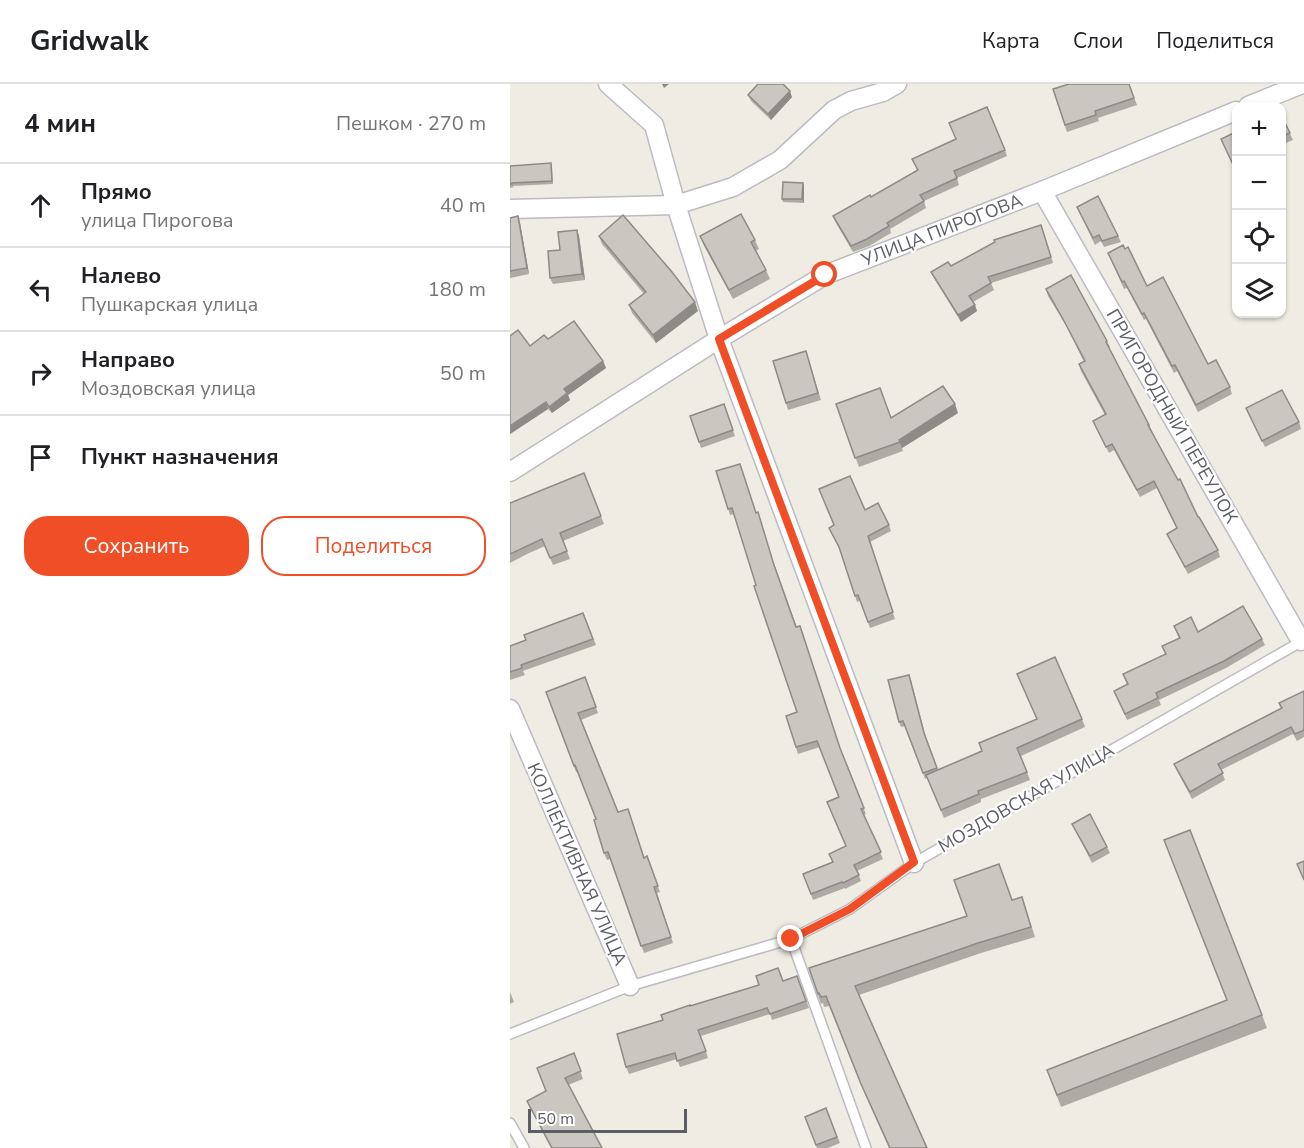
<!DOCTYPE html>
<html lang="ru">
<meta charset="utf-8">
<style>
:root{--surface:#fff;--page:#f2f2f2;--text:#202124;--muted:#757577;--line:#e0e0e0;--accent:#f04e27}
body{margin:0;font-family:"Nunito Sans",sans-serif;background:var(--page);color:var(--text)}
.controls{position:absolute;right:18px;top:18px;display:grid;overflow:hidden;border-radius:12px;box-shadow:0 2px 4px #0004}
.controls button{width:54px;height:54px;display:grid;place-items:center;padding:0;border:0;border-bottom:2px solid var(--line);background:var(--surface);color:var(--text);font:30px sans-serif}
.scale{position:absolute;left:18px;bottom:15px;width:159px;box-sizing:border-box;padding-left:6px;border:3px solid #5b5e64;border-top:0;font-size:16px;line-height:21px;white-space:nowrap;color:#5b5e64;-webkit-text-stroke:4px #fff;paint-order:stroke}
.stop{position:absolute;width:18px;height:18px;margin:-14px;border:4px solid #f04e27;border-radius:50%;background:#fff}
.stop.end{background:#f04e27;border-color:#fff;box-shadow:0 2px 6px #0008}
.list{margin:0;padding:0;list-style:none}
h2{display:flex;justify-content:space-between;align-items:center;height:78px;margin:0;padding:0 24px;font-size:26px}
h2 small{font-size:20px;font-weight:400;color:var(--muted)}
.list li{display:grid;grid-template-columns:39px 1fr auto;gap:18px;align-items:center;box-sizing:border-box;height:84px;padding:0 24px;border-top:2px solid var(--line)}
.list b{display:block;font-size:22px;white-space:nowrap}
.list p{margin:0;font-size:20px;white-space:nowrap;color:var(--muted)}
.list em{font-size:20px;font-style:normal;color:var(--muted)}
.actions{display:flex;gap:12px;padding:18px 24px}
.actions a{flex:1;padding:14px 0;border:2px solid var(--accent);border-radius:24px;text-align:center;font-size:21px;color:var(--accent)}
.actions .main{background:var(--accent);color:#fff}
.icon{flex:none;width:33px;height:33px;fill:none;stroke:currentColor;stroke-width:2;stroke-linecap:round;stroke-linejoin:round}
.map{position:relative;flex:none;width:794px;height:1064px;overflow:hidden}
header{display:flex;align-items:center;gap:36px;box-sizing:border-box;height:84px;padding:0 30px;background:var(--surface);border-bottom:2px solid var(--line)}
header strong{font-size:28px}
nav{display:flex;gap:33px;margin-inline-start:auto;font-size:21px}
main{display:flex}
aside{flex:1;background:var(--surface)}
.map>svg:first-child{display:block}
</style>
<header>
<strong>Gridwalk</strong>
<nav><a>Карта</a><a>Слои</a><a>Поделиться</a></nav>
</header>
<main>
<aside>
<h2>4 мин<small>Пешком · 270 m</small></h2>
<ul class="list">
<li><svg class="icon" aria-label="ahead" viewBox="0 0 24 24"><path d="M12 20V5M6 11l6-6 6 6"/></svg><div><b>Прямо</b><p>улица Пирогова</p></div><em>40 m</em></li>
<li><svg class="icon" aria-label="left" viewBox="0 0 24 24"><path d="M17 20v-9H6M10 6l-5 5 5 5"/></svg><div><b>Налево</b><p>Пушкарская улица</p></div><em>180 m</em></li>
<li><svg class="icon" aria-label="right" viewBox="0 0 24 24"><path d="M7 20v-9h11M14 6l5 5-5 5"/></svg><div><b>Направо</b><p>Моздовская улица</p></div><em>50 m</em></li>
<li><svg class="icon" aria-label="arrive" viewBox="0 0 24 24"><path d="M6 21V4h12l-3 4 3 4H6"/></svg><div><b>Пункт назначения</b></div></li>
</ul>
<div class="actions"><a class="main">Сохранить</a><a>Поделиться</a></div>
</aside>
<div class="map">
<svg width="794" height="1064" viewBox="0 0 794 1064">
<rect width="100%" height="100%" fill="#efede3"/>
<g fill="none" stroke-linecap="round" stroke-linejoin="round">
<defs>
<g id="lane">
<polyline points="281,855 356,1064"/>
<polyline points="0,950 120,902 281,855 340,825 404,779 794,556"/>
<polyline points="0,1039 14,1064"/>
</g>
<g id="street">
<polyline points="98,0 144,41 166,121 209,255 404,779"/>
<polyline points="738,22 792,0"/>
<polyline points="532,107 791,557"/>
<polyline points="0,125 166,121 223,103 270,76 324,26 341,17 373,8 387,0"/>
<polyline points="0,388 209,255 315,191 532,107 726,27"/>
<polyline points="0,625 120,902"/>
</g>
</defs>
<use href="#lane" stroke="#bbbcc2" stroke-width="12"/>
<use href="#street" stroke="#bbbcc2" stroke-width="21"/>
<use href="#lane" stroke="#fff" stroke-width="9"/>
<use href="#street" stroke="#fff" stroke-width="18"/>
</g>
<g fill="#aeaba5">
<polygon points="619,0 627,21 588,34 589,37 557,48 543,5"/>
<polygon points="238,11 282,13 261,36 241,17"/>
<polygon points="771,31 783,56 771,61"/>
<polygon points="495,66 497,72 447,94 449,101 414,117 416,124 380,145 381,149 359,162 343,168 326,139 323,132 361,113 407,86 402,75"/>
<polygon points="41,79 42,82 43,100 3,102 4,103 0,104 0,82"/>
<polygon points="293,99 294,102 294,119 273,118 272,115"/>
<polygon points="567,123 608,152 611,158 594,163 591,157 585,161"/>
<polygon points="0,134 10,139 19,190 0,194"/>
<polygon points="531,141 543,179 481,199 484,206 463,218 467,227 451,238 424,194 421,188 441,182"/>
<polygon points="67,146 69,152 75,196 43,200 40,194 50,166"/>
<polygon points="89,152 188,227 146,259 122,229 119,221 134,210 92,160"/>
<polygon points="190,152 245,156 249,165 246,167 256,186 260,195 223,215 194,162"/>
<polygon points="598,169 637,202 698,280 720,303 722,310 688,328 667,287 664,289 636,235 634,236 617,204 614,205"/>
<polygon points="536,205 597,257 600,263 599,264 639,341 642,347 641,347 688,433 708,466 710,473 678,490 660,456 657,450 667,445 647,404 630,413 604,366 599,369 583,337 595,331 571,287 569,280 574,278 557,243 538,212"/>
<polygon points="0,252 20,262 38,255 93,277 96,284 58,311 60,316 42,329 38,325 0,350"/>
<polygon points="298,273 311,316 278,326 276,319"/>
<polygon points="214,320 225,352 191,364 180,332"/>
<polygon points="326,320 381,334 448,329 392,364 393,367 349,383"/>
<polygon points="736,324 789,338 791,345 755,363"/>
<polygon points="206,387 246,429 331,667 356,730 354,731 373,775 347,787 351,797 335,805 335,804 303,816 293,790 323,778 319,770 336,762 317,718 328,713 310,663 288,670 276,632 287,628 224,430 220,431"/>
<polygon points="74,389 94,440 53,457 60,475 43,481 35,462 17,470 0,479 0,419"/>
<polygon points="355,426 379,441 381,447 360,458 385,535 360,544 350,517 347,518 331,468 319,444"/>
<polygon points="73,529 86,561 13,587 15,591 0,596 0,562 16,556"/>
<polygon points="664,542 688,548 752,555 755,561 716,584 649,616 651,621 617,636 604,607 617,601 613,590 655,570 652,562 669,554"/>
<polygon points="507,590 572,635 575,643 511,672 520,696 471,715 471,718 434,734 417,694 415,695 395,642 391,643 389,638 401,596 416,654 428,686 472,667 527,635"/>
<polygon points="75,593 88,629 71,636 108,728 134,774 137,772 150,808 147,809 163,859 134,869 100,775 97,776 94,769 86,735 67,688 66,688 36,608"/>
<polygon points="794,607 794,653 787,657 783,650 711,686 715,696 682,715 667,687 664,680 771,624 769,619"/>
<polygon points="562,740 597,763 600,769 582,779 565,746"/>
<polygon points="512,813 525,853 471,869 349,911 417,1064 379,1064 355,1010 319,922 314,923 313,919 311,920 299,884 457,832"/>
<polygon points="287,892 299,924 262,936 260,930 191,952 198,974 170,983 167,975 119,990 116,983 153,936"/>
<polygon points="0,908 4,918 0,920"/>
<polygon points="752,931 757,944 551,1023 537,986"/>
<polygon points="64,969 73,995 58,1001 92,1064 41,1064 20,1024 17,1017 36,1007"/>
<polygon points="316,1024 330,1059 318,1064 307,1064 295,1033"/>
</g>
<g fill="#8d8b86">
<polygon points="152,0 159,0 154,4"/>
<polygon points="280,7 282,13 261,36 258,30"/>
<polygon points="293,99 294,102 294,119 292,115"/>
<polygon points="8,132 10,139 19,190 17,184"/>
<polygon points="67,146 69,152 75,196 72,190"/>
<polygon points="185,218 188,227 146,259 143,251"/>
<polygon points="465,221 467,227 451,238 448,231"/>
<polygon points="93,277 96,284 58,311 60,316 42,329 39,323 54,305"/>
<polygon points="36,318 38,325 0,350 0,342"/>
<polygon points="445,320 448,329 392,364 389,356"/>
</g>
<g fill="#cac7c0" stroke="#8d8b86" stroke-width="1.5">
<polygon points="248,0 273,0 280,7 258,30 238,11"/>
<polygon points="559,0 619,0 624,14 585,27 586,31 555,41 543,5"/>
<polygon points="477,23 495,66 444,87 447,94 410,111 414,117 377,139 379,142 357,155 341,162 323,132 360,111 361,113 408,86 402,75 446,55 439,39"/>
<polygon points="771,31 780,49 771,53"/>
<polygon points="726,48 726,87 711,55"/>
<polygon points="41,79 42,97 2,99 2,100 0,100 0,82"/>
<polygon points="273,98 293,99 292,115 272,115"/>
<polygon points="588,112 608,152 592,157 589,151 583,154 567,123"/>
<polygon points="231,130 245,156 241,158 256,186 219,206 190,152"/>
<polygon points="113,131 162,188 185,218 143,251 119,221 136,208 89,152"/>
<polygon points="8,132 17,184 0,187 0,134"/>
<polygon points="531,141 541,173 478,193 481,199 459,212 465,221 448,231 421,188 438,178 441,182 485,158 484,156"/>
<polygon points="67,146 72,190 40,194 38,167 50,166 48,148"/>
<polygon points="613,161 615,165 618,163 637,202 653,193 698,280 706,276 720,303 686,321 665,281 662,282 634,229 632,230 614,197 612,198 598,169"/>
<polygon points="561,191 597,257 596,258 639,341 638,341 668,396 670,395 688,433 689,433 708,466 675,483 657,450 667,444 644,397 627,406 602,360 596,363 583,337 596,330 569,280 575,277 554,237 536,205"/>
<polygon points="64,237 93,277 54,305 57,309 39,323 36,318 0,342 0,252 8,246 20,262 34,251 38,255"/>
<polygon points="296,267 308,309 276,319 263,277"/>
<polygon points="433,302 445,320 389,356 390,358 345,374 326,320 370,304 381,334"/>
<polygon points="772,306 789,338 752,357 736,324"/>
<polygon points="214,320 223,346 189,358 180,332"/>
<polygon points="230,380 246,429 248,428 264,481 286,543 290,542 330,664 354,724 351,725 371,768 344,781 349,791 333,799 332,798 301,810 293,790 323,778 319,770 336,762 317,718 329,713 307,657 286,663 276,632 287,628 244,502 246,501 222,424 218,425 206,387"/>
<polygon points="74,389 91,432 50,449 57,467 40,474 32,455 0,470 0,419"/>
<polygon points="340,392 355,426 368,419 379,441 358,452 383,528 358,538 348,511 345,512 329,463 319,444 324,441 309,405"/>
<polygon points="733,522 752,555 714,577 646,609 648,614 615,630 604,607 618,600 613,590 656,570 652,562 670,554 664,542 681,533 688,548"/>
<polygon points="73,529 83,555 11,581 12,584 0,588 0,562 16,556 14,551"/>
<polygon points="545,573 572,635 507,664 517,688 468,707 469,710 431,726 416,691 472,667 469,659 527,635 507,590"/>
<polygon points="399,591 414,649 427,684 413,689 393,637 389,638 378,596"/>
<polygon points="75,593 86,623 68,629 108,728 118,725 134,774 137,772 148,802 144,803 161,853 131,862 98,768 94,769 84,736 86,735 65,681 64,682 36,608"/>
<polygon points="794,607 794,646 785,650 781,643 708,680 713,689 680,708 664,680 700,661 772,624 769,619"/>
<polygon points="580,730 597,763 580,772 562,740"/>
<polygon points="680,746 752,931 547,1011 537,986 717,916 654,756"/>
<polygon points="794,777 794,796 787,780"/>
<polygon points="489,780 502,816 512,813 521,843 468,859 345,902 417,1064 380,1064 351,1000 316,912 311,913 309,909 308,910 299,884 457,832 444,796"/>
<polygon points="268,884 273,897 287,892 296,917 260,930 257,924 188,946 196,967 167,977 165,969 116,983 107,950 153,936 151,931 180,921 180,922 249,901 246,892"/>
<polygon points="64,969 71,987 55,994 92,1064 42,1064 17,1017 36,1007 27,984"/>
<polygon points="316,1024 327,1053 306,1061 295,1033"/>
</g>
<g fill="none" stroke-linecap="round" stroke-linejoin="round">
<polyline stroke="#f04e27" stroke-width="8" points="281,855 340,825 404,778 209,255 315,191"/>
</g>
<g text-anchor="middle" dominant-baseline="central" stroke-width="4.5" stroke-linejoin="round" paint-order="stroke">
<g font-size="18" fill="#5b5e64" stroke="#fff">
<text transform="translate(432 146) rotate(-21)">УЛИЦА ПИРОГОВА</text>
<text transform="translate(662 332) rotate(60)">ПРИГОРОДНЫЙ ПЕРЕУЛОК</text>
<text transform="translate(516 714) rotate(-30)">МОЗДОВСКАЯ УЛИЦА</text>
<text transform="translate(67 780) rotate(66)">КОЛЛЕКТИВНАЯ УЛИЦА</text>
</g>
</g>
</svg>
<div class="controls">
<button>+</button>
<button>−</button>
<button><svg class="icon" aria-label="locate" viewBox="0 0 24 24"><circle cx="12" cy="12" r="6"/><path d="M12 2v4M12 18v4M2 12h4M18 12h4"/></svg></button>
<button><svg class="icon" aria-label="layers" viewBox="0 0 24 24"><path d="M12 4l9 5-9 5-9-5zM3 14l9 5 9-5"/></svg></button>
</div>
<div class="scale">50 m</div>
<div class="stop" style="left:315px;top:191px"></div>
<div class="stop end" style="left:281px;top:855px"></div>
</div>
</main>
